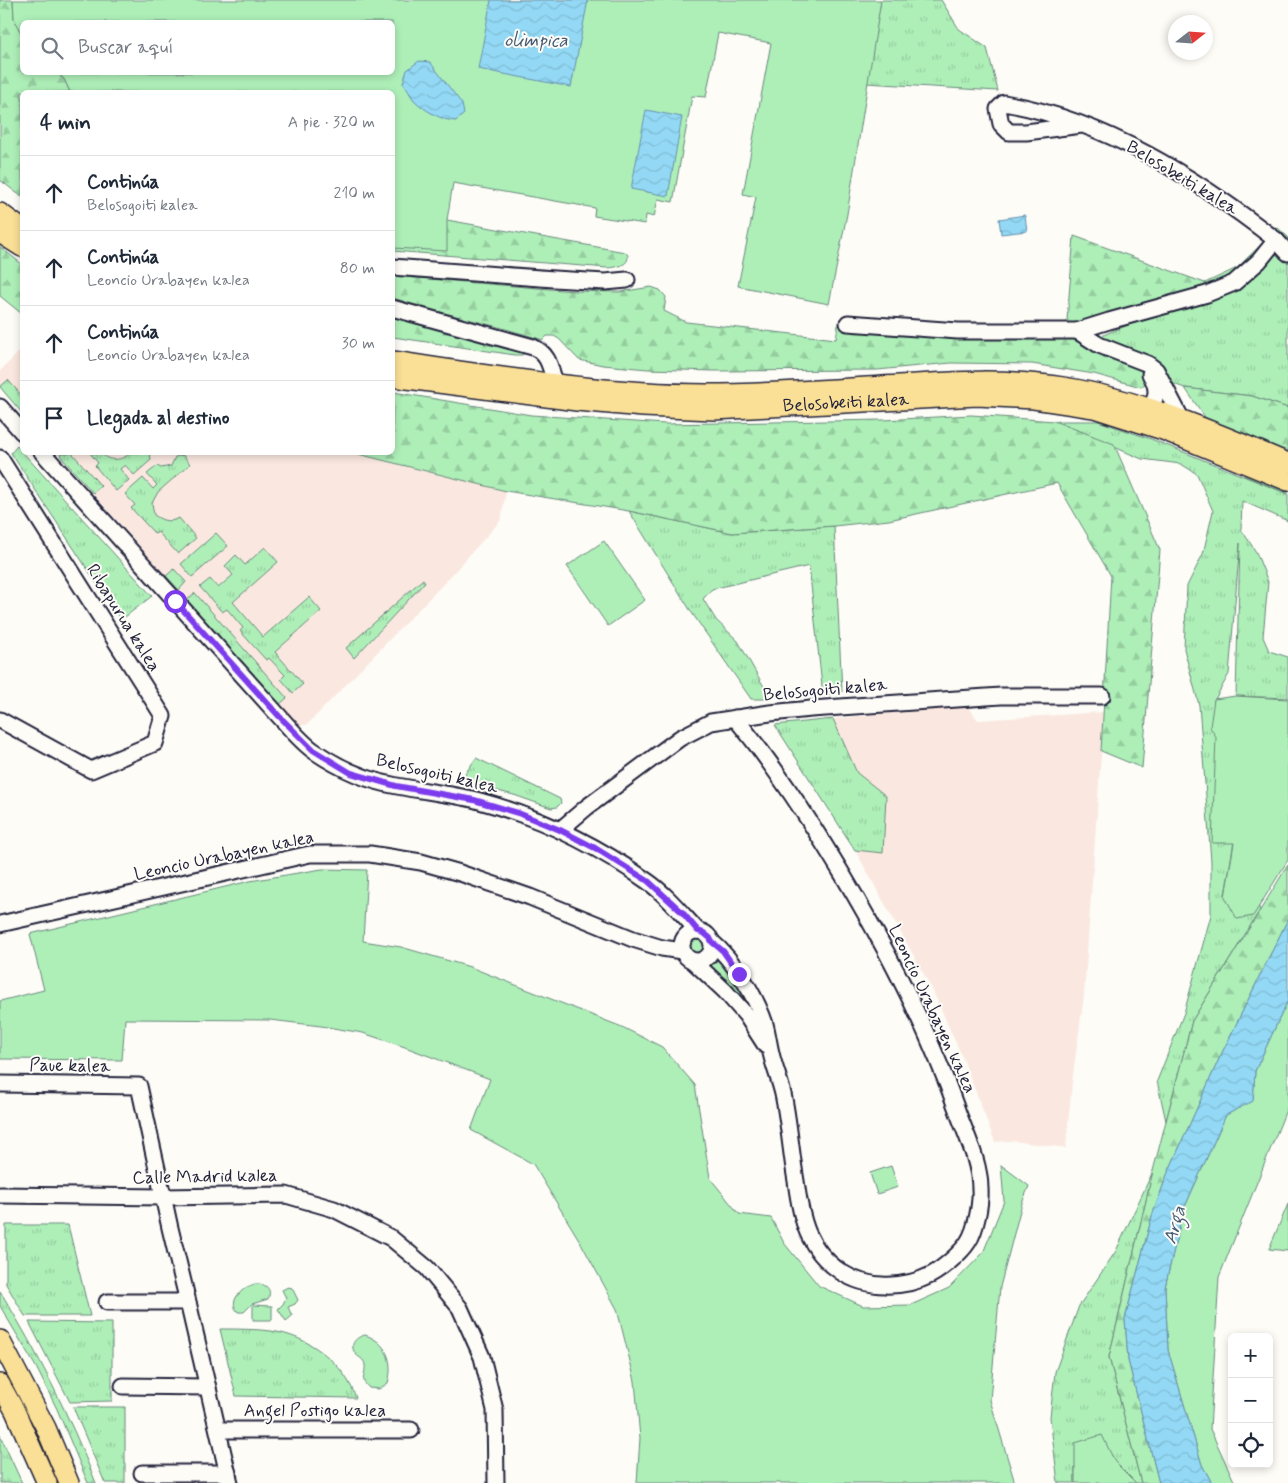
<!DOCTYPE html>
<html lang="es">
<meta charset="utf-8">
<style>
:root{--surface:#fff;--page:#f2f2f3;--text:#1f2937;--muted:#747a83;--line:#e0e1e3}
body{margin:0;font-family:Mynerve,sans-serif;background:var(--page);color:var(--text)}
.controls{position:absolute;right:15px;bottom:15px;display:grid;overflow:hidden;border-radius:8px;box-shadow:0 2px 8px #0003}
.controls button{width:45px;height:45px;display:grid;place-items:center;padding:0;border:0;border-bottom:1px solid var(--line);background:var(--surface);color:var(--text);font:25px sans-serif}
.compass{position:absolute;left:1168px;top:15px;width:45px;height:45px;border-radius:50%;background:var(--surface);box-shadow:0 2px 8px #0003;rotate:73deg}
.stop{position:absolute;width:15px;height:15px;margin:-11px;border:4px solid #7c3aed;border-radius:50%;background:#fff}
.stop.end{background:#7c3aed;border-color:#fff;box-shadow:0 1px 5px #0008}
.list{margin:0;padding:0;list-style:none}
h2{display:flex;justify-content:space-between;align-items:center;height:65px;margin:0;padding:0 20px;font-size:21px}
h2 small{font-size:16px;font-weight:400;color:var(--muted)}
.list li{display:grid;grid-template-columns:32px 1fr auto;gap:15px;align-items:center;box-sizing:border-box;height:75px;padding:0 20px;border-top:1px solid var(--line)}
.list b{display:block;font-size:19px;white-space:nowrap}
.list p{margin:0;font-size:16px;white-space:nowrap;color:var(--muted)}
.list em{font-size:16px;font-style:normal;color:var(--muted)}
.icon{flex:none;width:28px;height:28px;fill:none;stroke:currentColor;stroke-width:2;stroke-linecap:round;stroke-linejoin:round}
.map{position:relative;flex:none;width:1288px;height:1483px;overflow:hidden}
.search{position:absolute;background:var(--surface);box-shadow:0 2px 8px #0003;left:20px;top:20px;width:375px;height:55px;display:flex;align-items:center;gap:12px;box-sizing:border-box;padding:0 18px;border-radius:8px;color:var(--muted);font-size:19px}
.panel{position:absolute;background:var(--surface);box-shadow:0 2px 8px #0003;left:20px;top:90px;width:375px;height:365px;border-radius:8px}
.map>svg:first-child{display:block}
</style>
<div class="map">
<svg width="1288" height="1483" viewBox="0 0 1288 1483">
<defs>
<pattern id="grass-tufts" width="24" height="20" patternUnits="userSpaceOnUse" patternTransform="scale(1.25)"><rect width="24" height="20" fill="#aeefb8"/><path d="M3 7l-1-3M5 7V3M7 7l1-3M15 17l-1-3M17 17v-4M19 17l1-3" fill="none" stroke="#95cd9f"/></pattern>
<pattern id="forest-firs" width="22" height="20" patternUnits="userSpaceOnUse" patternTransform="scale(1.25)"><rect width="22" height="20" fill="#aeefb8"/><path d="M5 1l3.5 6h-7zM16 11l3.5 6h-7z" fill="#95cd9f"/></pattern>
<pattern id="water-waves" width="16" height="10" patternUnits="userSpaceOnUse" patternTransform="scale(1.25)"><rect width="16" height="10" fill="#93d9f5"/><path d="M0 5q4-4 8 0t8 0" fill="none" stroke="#7ebad3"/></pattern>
</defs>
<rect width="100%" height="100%" fill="#fdfcf7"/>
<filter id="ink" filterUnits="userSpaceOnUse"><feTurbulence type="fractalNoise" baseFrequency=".02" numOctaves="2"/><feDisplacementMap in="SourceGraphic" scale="10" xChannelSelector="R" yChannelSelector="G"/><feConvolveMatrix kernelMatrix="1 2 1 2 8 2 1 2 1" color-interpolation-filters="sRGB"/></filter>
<g filter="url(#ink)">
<g fill="#fae8e0">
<polygon points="22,349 22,413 0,387 0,371"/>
<polygon points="57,453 354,453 506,491 501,520 446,581 307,725 298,725"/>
<polygon points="966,705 978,720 1104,712 1084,996 1072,1082 1066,1148 1013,1141 995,1142 963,1059 932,989 855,850 775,725"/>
</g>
<g fill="url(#grass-tufts)" stroke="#68887a">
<polygon points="881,0 941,0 959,29 987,48 998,91 866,83"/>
<polygon points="1278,228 1288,237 1288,408 1252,396 1185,388 1153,377 1092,341 1108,333 1207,294 1205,283 1237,268"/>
<polygon points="8,380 22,396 22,413 0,387"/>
<polygon points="1054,421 1098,421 1151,439 1288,494 1288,521 1242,501 1241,529 1256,552 1268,582 1263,637 1269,651 1288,657 1288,698 1236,696 1240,543 1229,674 1214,701 1218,737 1234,841 1225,895 1258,905 1260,910 1192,1021 1166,1121 1157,1081 1184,1013 1211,915 1211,861 1199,705 1184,649 1187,586 1203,554 1213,511 1197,474 1181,464 1142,459"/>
<polygon points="17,446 152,596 121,620 11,453"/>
<polygon points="60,453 72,453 101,486 93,493 61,457"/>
<path d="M90 453H101C109 463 122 460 131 453H150L151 460 134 475 125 465 120 469 129 480 116 491 95 466 98 463Z"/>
<path d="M183 455 190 464 158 492 152 503 154 515C163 521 169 523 179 518L196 538 178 554 158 532 155 534 131 508 135 505 125 494 143 478 153 489 157 485 147 474 157 466 161 468 171 466 175 457Z"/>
<polygon points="629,511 732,533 834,526 842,692 823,695 809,566 712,589 703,599 716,620 738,641 771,699 751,699 692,613"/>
<polygon points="216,533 228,546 192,577 181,564"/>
<polygon points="265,547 278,562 233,602 263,637 309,597 321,611 275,652 303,684 293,693 281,679 285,675 269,658 266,660 240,631 243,628 227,609 222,612 200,587 210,579 218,588 233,575 225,566 236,555 245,565"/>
<polygon points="174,569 186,582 179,590 166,576"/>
<polygon points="423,579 425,582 354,658 346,648"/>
<polygon points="195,593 287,698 280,704 187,600"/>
<polygon points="833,719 857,773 886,796 883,853 855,850 775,725"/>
<polygon points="476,758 560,799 561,803 557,807 551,808 514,795 469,784 465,780 465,774"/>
<circle cx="697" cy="947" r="8"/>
<polygon points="720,958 734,974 751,1007 749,1011 708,969"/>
<polygon points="1153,1171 1109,1357 1141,1483 1136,1483 1115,1462 1075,1466 1075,1483 1058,1483 1050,1417 1055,1372 1079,1306 1116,1251"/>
<polygon points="6,1225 68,1225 90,1316 25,1316 6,1284"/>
<path d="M0 1291C38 1353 69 1415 96 1483H88L57 1409 36 1367 0 1306Z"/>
<polygon points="29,1322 112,1323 112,1401 70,1402"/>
<path d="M220 1329C237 1329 254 1329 271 1331 308 1336 344 1362 356 1398L236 1396Z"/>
<polygon points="73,1407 125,1407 125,1483 105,1483"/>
<polygon points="0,1435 22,1483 0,1483"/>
</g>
<g fill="url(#forest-firs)" stroke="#68887a">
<polygon points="0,0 13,0 14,18 22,36 22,72 57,73 64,79 70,92 22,92 22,197 0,180"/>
<path d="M393 218 447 220 625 252 628 255C629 266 617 267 608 268L393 251Z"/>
<path d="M1074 236 1205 283 1207 294 1078 331 1149 373 1153 377 1141 387 1094 374 1032 364 951 363 877 370 714 371 648 369 603 365 579 360 559 339 554 336H547L543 340C493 324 442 314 393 298V276L574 291 620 292 651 287 660 290 666 297 664 311 686 322 836 339 838 325 848 323 1066 332Z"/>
<polygon points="0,247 22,264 22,314 0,296"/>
<polygon points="393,315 525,353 522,355 515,355 393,337"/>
<polygon points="1185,388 1252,396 1288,408 1288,494 1245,476"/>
<polygon points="393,392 531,415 665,424 884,420 971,415 1054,421 1114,444 1160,550 1142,768 1101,751 1111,576 1057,483 889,520 834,526 732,533 629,511 506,491 354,453 392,452"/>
<polygon points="1288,865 1288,919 1219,1059 1167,1175 1152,1216 1125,1319 1128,1360 1159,1483 1141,1483 1109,1357 1153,1171 1192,1021"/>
</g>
<g fill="#aeefb8" stroke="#68887a">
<polygon points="13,0 881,0 847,214 829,304 738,286 756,197 743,194 771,43 718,33 706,97 692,96 673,202 658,199 654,217 646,215 645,224 594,216 595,208 453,183 447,220 447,251 393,248 392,92 70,92 64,79 57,73 392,72 392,22 22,22 22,36 14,18"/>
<polygon points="604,541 645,600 608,626 567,566"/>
<polygon points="1236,696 1288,699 1288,860 1253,916 1237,919 1225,897 1234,843 1212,843 1216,737 1210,727 1214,699"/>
<polygon points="322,869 367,870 363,941 401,947 470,967 622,1027 662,1047 695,1085 710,1178 739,1214 771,1218 784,1243 819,1286 863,1306 911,1305 949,1288 983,1253 1004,1201 1001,1165 1029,1186 1022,1203 1000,1287 990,1400 1015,1483 637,1483 640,1438 635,1381 617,1309 581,1243 533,1164 471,1130 490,1079 405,1047 363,1033 321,1026 270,1020 125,1019 122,1060 0,1059 0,1001 44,990 30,934 250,881"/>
<polygon points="1288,1000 1288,1105 1219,1277 1210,1429 1235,1483 1212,1483 1202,1465 1168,1350 1165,1287 1183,1211 1226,1115 1253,1100 1255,1071"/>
<polygon points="891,1166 898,1187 877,1194 870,1173"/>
<polygon points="1288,1204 1288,1251 1269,1249"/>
<path d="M255 1284C265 1283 273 1289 268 1299L252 1304 244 1312H238C227 1301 243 1287 255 1284Z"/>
<polygon points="288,1287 292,1288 298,1300 295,1304 288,1307 292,1316 286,1321 278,1309 283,1304 286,1298 282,1290"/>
<polygon points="253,1305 272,1306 272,1320 253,1320"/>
<path d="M365 1335C387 1342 394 1362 388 1383L379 1389 369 1388C359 1378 366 1376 365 1365 364 1358 358 1358 355 1353 349 1344 356 1337 365 1335Z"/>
<polygon points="1102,1435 1115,1462 1136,1483 1075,1483 1075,1443"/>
</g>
<g fill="url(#water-waves)" stroke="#6690ab">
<polygon points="491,0 588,0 571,87 478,69"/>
<path d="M419 61 430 62 462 104 464 114 456 121C442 121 424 110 414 100 410 95 407 88 403 83L407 70Z"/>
<polygon points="646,110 682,117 668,196 631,189"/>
<polygon points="1025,215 1027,231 1001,234 999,219"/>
<polygon points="1288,919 1288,1000 1255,1071 1253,1101 1226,1115 1183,1211 1165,1287 1168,1350 1202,1465 1212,1483 1159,1483 1128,1360 1125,1319 1152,1216 1167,1175 1219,1059"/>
</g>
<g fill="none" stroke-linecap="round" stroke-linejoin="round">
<defs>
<g id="minor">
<polyline points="1276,240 1288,253"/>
<polyline points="392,267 554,279 605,282 627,280"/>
<path d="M392 308 533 347C549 354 550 367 555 383"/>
<path d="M848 323 958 331H1077L1109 321 1207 294 1234 283 1259 261 1276 240C1196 178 1105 120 1004 103L998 109 1001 124 1009 132H1026L1082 125"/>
<polyline points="1077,331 1099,345 1148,364 1156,370 1182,420"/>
<path d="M1150 374C1158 387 1158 396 1150 408"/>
<polyline points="0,407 22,432"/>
<path d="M42 452 279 716C290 728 301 742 314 751 339 768 368 781 397 786 423 791 450 794 476 800 537 816 595 844 647 881 666 894 682 914 698 931"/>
<polyline points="0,458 163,716 155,743 91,770 0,720"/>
<polyline points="560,830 587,807 680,738 711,722 770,713 811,709 1001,696 1102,696"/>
<polyline points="0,924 310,854 370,854 421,862 460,873 530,897 633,939 662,948 682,951"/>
<circle cx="697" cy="946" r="15"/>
<path d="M712 942C734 961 756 996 765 1024 768 1035 769 1046 772 1057 775 1069 780 1081 783 1094 789 1122 791 1153 796 1181 801 1219 807 1249 841 1272 867 1289 903 1289 931 1275 942 1269 961 1253 968 1242 976 1230 981 1204 980 1189 980 1162 966 1135 957 1110 928 1028 888 951 844 877 811 822 776 767 735 718"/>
<polyline points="693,961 725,991 746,1015 766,1046"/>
<polyline points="0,1084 139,1086 170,1228 188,1302 230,1483"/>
<polyline points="0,1195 163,1197 286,1195 334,1209 391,1238 427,1268 460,1308 482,1357 495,1410 496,1483"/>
<polyline points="107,1302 188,1302"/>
<polyline points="123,1386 208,1387"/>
<polyline points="219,1430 411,1430"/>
<polyline points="142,1473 228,1473"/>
</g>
<g id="major">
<polyline points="0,213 22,229"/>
<polyline points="0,233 22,247"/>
<path d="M392 361C496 376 602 394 707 394 771 394 835 389 899 385 956 381 1006 378 1063 387 1141 399 1216 433 1288 463"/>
<path id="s1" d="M392 377 577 401 643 407 714 410 977 396 1034 399 1094 408 1163 430 1288 481"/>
<polyline points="0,1340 46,1428 69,1483"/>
<polyline points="0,1384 15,1411 47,1483"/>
</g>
</defs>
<use href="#minor" stroke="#22223b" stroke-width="19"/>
<use href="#major" stroke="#22223b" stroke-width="22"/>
<use href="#minor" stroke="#fdfcf7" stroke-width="15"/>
<use href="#major" stroke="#fadf96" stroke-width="19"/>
</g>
</g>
<g fill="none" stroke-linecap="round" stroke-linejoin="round" filter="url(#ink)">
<polyline stroke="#7c3aed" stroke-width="6" points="175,601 279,716 313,750 351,773 396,786 474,800 518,813 560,830 595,848 648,881 682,912 698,931 704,933 710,938 712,942 723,951 739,974"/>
</g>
<g text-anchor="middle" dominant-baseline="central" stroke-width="4" stroke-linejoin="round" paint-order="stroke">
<g font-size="18" fill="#22223b" stroke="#fdfcf7">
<text transform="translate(1182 178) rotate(31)">Belosobeiti kalea</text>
<text stroke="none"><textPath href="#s1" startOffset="456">Belosobeiti kalea</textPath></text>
<text transform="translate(123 618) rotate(58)">Ribapurua kalea</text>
<text transform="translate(825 690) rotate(-5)">Belosogoiti kalea</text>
<text transform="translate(437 774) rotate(13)">Belosogoiti kalea</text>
<text transform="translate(224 856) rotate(-12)">Leoncio Urabayen kalea</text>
<text transform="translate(932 1009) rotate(65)">Leoncio Urabayen kalea</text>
<text transform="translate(70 1066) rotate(1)">Paue kalea</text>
<text transform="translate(205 1177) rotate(-1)">Calle Madrid kalea</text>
<text x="315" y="1411">Angel Postigo kalea</text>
</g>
<g font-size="19" font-style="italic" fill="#445973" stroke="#fdfcf7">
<text x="536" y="40">olimpica</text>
<text transform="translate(1175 1225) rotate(-74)">Arga</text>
</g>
</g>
</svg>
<div class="controls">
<button>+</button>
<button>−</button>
<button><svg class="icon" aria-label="locate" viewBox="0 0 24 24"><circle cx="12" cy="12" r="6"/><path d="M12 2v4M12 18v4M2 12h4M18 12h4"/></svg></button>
</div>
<svg class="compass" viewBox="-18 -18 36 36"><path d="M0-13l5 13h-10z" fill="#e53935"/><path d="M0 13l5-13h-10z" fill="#747a83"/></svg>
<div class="stop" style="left:175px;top:601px"></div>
<div class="stop end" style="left:739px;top:974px"></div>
<div class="search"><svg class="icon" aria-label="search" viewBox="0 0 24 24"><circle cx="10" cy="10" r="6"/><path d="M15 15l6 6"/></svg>Buscar aquí</div>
<section class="panel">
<h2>4 min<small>A pie · 320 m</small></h2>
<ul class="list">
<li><svg class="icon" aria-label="ahead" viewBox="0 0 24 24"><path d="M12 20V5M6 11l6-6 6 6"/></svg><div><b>Continúa</b><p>Belosogoiti kalea</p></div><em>210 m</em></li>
<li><svg class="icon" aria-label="ahead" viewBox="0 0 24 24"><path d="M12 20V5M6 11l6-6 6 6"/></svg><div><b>Continúa</b><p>Leoncio Urabayen kalea</p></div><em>80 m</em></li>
<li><svg class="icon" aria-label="ahead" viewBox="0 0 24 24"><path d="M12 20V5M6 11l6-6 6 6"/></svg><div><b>Continúa</b><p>Leoncio Urabayen kalea</p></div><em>30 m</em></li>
<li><svg class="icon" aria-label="arrive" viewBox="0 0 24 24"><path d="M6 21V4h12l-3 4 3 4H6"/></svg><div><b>Llegada al destino</b></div></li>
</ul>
</section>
</div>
